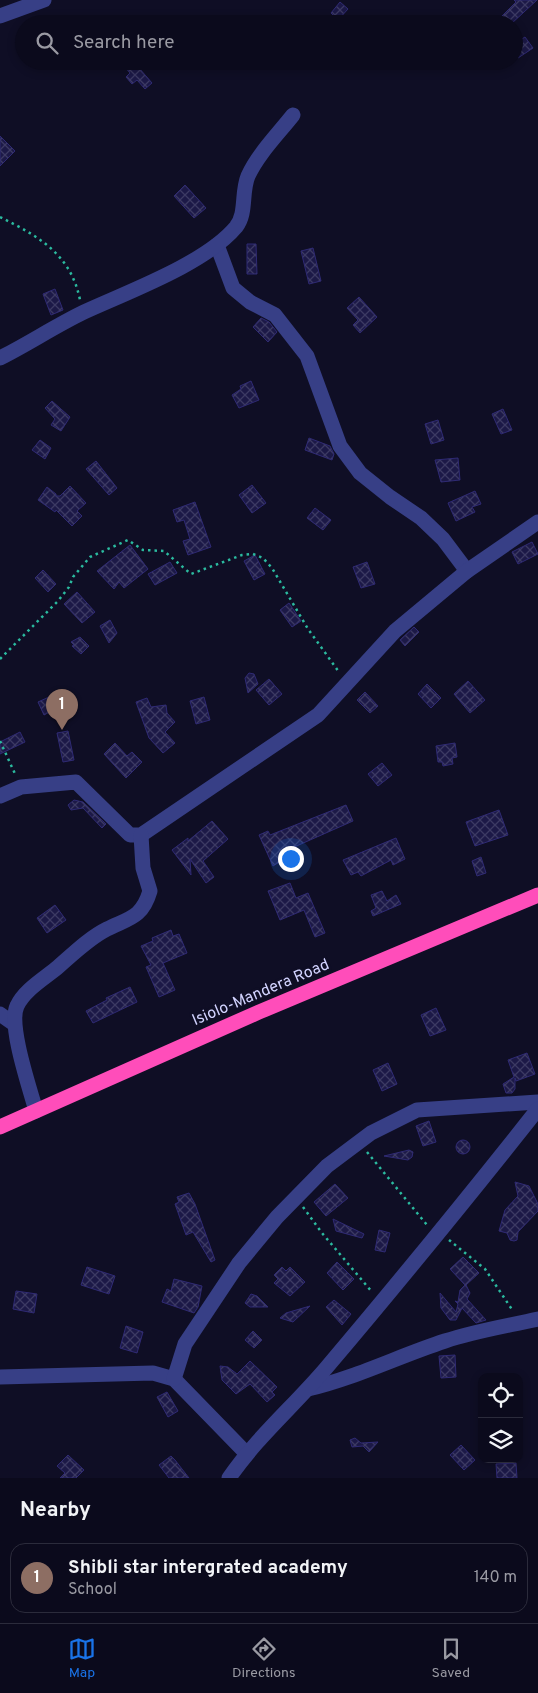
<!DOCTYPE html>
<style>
:root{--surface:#0b0a1c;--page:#141325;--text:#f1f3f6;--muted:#9a9aa3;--line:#2b2b3b;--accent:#1a73e8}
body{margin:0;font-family:Overpass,sans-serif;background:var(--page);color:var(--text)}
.controls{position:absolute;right:15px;bottom:15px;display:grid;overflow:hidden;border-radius:10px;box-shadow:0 2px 8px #0003}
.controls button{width:45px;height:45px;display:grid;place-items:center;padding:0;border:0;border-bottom:1px solid var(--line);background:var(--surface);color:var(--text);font:25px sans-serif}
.you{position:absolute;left:290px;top:858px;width:18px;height:18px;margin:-12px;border:4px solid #fff;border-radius:50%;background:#1a73e8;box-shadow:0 0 0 8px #1a73e833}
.badge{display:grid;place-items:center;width:32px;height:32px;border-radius:50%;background:var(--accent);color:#fff;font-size:16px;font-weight:700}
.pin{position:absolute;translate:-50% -41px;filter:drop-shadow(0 1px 2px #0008)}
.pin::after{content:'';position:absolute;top:26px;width:18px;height:15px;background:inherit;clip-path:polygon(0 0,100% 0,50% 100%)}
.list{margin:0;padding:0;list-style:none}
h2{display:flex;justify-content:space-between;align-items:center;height:65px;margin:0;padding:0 20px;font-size:21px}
h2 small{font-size:16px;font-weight:400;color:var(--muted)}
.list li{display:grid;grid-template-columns:32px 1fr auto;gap:15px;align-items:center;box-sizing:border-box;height:70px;margin:0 10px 10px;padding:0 10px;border:1px solid var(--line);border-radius:15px}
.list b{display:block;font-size:19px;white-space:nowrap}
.list p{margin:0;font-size:16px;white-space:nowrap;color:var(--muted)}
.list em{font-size:16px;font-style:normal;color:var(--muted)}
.icon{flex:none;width:28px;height:28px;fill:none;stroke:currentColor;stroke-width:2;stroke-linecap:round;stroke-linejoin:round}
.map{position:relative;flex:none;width:538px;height:1478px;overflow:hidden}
.search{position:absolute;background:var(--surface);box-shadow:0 2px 8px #0003;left:15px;right:15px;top:15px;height:55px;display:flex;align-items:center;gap:12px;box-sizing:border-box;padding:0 18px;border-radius:28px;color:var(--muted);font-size:19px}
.sheet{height:145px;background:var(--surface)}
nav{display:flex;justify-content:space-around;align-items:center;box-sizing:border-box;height:70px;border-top:1px solid var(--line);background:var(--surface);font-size:14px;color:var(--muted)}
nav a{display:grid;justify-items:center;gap:2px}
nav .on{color:var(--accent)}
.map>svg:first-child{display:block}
</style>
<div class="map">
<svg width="538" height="1478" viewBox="0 0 538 1478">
<defs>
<pattern id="building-cross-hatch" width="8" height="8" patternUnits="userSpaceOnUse" patternTransform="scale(1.25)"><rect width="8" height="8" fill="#1c1947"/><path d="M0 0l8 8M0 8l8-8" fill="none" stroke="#3c3a63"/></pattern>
</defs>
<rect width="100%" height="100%" fill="#0f0e25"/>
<g fill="url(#building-cross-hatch)" stroke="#2f2a74">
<polygon points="514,0 537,0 511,24 494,24 516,2"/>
<polygon points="340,2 348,9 338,20 331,13"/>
<polygon points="525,37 533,48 518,58 514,52 514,44"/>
<polygon points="120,61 133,61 152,83 145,89 137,80 132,84 126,77 130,73"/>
<polygon points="0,136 15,151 0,166"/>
<polygon points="185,185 206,208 194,218 174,196"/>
<polygon points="247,244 256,244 257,274 247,274"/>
<polygon points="313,248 321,281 309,284 301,251"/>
<polygon points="55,289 63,310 51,315 43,294"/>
<polygon points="359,297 377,317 360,333 353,325 358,320 347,308"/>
<polygon points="261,318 269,322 277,332 268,342 253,327"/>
<polygon points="251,381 259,400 239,408 232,395 241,389 240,386"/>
<polygon points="52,401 70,417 61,431 51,425 55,419 45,408"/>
<polygon points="503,409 512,430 501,434 492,414"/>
<polygon points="438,420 444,440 431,444 425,424"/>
<polygon points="309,438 330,446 334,454 332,460 305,450"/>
<polygon points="40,440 51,448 45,459 32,450"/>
<polygon points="458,458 460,480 441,482 435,460"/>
<polygon points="96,461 117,488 109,495 86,469"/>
<polygon points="252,485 266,503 252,513 239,495"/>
<polygon points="70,486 86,503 77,511 82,516 72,526 56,510 55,512 38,500 47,487 56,494 56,496 60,496"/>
<polygon points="475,491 481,504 472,507 475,512 456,521 448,503"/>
<polygon points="195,502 211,547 188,555 183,541 190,539 184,520 177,522 173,510"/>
<polygon points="315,508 331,520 323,530 307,518"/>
<polygon points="532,542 538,554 518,564 512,552"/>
<polygon points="130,545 148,569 124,588 119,582 114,589 97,571"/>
<polygon points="255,555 265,574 254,580 244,561"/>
<polygon points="170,562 177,573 155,585 148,574"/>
<polygon points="367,562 375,584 361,588 353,567"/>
<polygon points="43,570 56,584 48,592 35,578"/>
<polygon points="77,592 95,612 82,623 64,604"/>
<polygon points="289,603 301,621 292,627 280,610"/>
<polygon points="110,620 117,633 109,643 100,626"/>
<polygon points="414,627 419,632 405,646 400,640"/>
<polygon points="80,637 89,646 81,654 72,646 74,645 71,642"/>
<polygon points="249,673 254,674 258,684 248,693 245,678"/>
<polygon points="269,679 282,694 269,705 256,690"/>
<polygon points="468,681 485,700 470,713 454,694"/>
<polygon points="427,684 441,698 431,708 418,694"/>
<polygon points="365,692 378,706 370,713 357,700"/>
<polygon points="49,697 55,709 44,715 38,702"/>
<polygon points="204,697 210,720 196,724 190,701"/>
<polygon points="147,698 151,707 166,705 167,713 175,722 165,732 175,743 163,753 149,738 136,702"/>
<polygon points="68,731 74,760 63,762 57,733"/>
<polygon points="20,732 25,742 0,754 0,742"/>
<polygon points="115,743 127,756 132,752 142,762 126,778 104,754"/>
<polygon points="455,743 457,757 452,758 453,764 443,766 442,762 438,762 436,746"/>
<polygon points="382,763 392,775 378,786 368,774"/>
<polygon points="74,800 83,802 106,824 102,828 83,808 71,810 68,805"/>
<polygon points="346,805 353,821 292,848 295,852 273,866 259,835 268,831 270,835"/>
<polygon points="499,810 508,835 475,846 466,822"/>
<polygon points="212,821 228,839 203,861 214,877 206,883 190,859 191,875 172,850 188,838 188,841"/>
<polygon points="396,838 405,859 393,865 391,860 361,876 358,872 351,875 343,860"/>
<polygon points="481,857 486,873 477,876 472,861"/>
<polygon points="290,883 296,898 308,893 325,933 315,937 304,910 280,920 268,891"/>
<polygon points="382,891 387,901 396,895 401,904 373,916 371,911 376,908 371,895"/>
<polygon points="55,905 66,920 47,933 37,918"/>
<polygon points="171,930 173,936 179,934 187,953 163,963 175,990 159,997 146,967 151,965 141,946 153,941 152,938"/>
<polygon points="130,987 137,1002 93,1023 86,1011 107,1000 106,998"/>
<polygon points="436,1008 446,1030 430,1036 421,1015"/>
<polygon points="527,1053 535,1074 516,1081 515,1078 515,1089 512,1093 506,1093 503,1084 514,1077 508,1060"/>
<polygon points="388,1063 397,1084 382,1091 373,1070"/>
<polygon points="429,1121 436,1142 423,1146 416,1126"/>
<circle cx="463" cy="1147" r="7"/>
<polygon points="409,1150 413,1152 412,1157 408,1160 384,1156"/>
<polygon points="515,1182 529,1186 538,1204 538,1211 518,1232 517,1240 514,1241 510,1240 507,1233 499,1231 505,1210 518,1196"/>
<polygon points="335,1184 348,1198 326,1216 314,1202"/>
<polygon points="189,1193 195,1204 215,1260 211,1262 193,1232 186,1235 175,1204 179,1202 177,1197"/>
<polygon points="333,1219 364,1234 362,1238 336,1231"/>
<polygon points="379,1230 390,1233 385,1252 375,1250"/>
<polygon points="463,1257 479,1273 466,1285 470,1293 467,1299 486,1320 476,1323 462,1308 456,1320 450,1320 441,1308 440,1293 456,1312 458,1304 455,1301 458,1302 460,1290 465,1285 450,1269"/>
<polygon points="337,1262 354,1279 343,1290 327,1273"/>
<polygon points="87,1267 115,1276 109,1294 81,1285"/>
<polygon points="282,1267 286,1271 290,1267 305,1282 290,1296 274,1283 278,1279 274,1275"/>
<polygon points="174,1279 202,1286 198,1307 194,1313 162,1302 167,1289 171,1291"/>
<polygon points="16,1291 37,1294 34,1313 13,1309"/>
<polygon points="251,1294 257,1296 268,1307 250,1307 245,1303"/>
<polygon points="334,1300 351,1314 342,1325 326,1307"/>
<polygon points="310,1306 293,1322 280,1318 286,1313"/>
<polygon points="126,1326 143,1332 137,1353 120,1348"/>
<polygon points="253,1331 262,1340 254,1348 245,1340"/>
<polygon points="455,1355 456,1377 441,1378 439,1356"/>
<polygon points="250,1361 277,1387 272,1392 275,1395 267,1402 250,1384 236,1394 222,1380 220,1366 228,1367 237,1374"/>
<polygon points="167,1392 178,1411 168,1417 157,1397"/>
<polygon points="355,1438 361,1443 378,1442 369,1452 363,1446 352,1447 350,1440"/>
<polygon points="461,1445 475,1460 464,1470 450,1455"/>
<polygon points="68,1455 84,1470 76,1478 60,1478 65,1473 57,1466"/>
<polygon points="171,1456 175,1460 189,1478 169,1478 159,1465"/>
<polygon points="516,1463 517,1478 497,1478 496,1464"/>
</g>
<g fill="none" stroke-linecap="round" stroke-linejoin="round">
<g stroke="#2bba9f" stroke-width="2.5" stroke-dasharray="2.5 4" stroke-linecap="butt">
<path d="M0 217C38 236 71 254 80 300"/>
<polyline points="0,659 58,601 69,587 73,577 90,557 128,540 143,550 164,551 191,574 242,555 253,554 263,558 272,568 308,629 339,672"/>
<polyline points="0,741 16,776"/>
<polyline points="367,1152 427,1225"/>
<polyline points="303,1207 322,1233 372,1292"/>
<polyline points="449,1240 485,1269 513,1311"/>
</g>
<g stroke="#373f86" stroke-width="15">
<polyline points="0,16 44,0"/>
<polyline points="217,245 233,288 250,302 275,315 307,356 340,446 360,473 390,497 421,518 443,539 467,571"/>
<path d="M0 358C28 344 55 326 84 312 127 292 205 264 236 227 247 213 241 193 248 176 258 154 278 134 293 115"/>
<polyline points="0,796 21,787 76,782 130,835 141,835 318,715 395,631 467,571 538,522"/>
<polyline points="0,1014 14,1024"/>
<path d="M36 1111C30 1089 8 1025 17 1006 24 990 45 978 58 967 73 954 89 938 107 929 129 918 142 918 150 891L143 868 141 835"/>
<polyline points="0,1377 153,1373 174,1379 246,1453"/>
<polyline points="174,1379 185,1344 239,1263 277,1217 327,1166 371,1133 417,1110 538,1102"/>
<path d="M308 1389C355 1378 399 1356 445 1341 475 1331 507 1326 538 1319"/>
<path d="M229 1478C257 1437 295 1405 327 1367 399 1282 469 1196 538 1109"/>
</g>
<polyline stroke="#ff4dba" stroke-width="15" points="0,1127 259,1012 538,895"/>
</g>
<g text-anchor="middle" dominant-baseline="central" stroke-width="5" stroke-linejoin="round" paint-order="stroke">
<g font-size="16" fill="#d2d3ff" stroke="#0f0e25">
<text transform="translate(261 993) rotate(-23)">Isiolo-Mandera Road</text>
</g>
</g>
</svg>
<div class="controls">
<button><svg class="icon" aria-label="locate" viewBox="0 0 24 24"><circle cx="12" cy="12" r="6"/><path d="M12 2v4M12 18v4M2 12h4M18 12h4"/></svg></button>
<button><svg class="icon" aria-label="layers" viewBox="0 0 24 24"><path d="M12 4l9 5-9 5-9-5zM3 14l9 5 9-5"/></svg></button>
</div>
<div class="you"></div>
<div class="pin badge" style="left:62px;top:730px;background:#8d6e63">1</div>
<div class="search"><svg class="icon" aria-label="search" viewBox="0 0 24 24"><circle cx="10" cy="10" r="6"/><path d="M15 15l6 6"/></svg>Search here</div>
</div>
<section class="sheet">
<h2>Nearby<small></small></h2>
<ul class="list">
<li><span class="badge" style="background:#8d6e63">1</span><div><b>Shibli star intergrated academy</b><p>School</p></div><em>140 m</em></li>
</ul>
</section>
<nav>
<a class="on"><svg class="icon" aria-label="map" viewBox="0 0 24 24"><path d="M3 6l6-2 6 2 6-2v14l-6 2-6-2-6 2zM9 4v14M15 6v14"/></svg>Map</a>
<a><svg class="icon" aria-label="directions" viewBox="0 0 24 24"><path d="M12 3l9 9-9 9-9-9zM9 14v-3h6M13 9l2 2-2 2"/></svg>Directions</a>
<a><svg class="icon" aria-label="saved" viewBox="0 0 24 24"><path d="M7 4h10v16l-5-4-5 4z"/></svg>Saved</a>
</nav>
